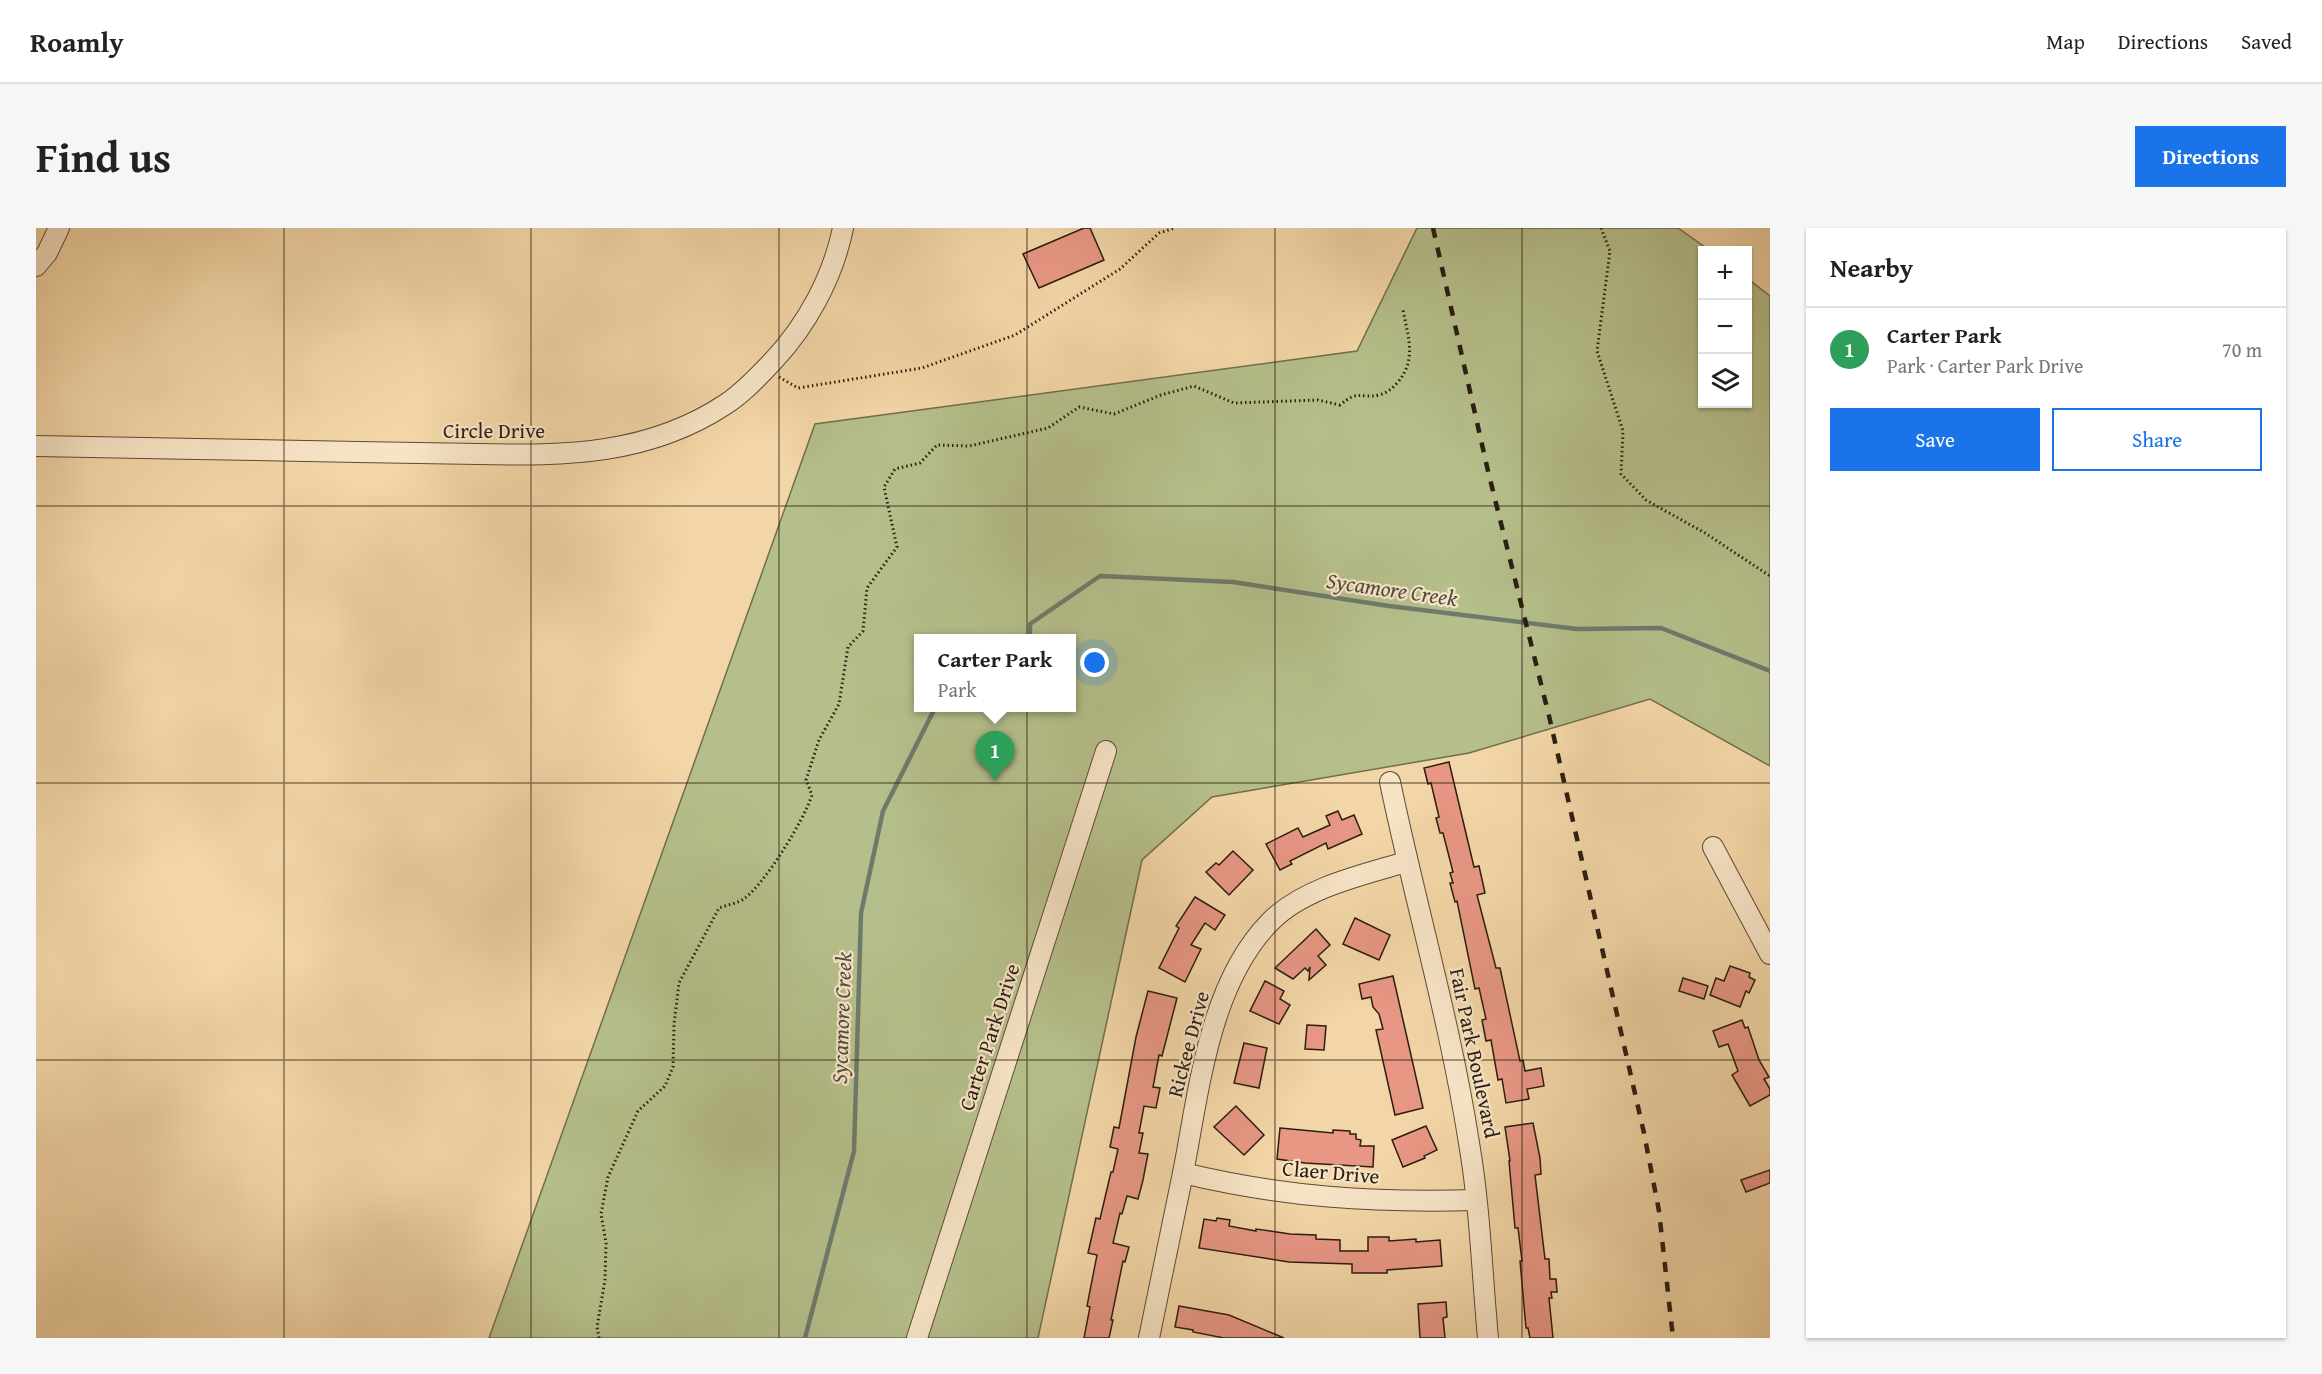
<!DOCTYPE html>
<meta charset="utf-8">
<style>
:root{--surface:#fff;--page:#f6f6f6;--text:#222;--muted:#767676;--line:#e0e0e0;--accent:#1a73e8}
body{margin:0;font-family:"Gentium Book Plus",serif;background:var(--page);color:var(--text)}
.controls{position:absolute;right:18px;top:18px;display:grid;overflow:hidden;border-radius:0px;box-shadow:0 2px 4px #0004}
.controls button{width:54px;height:54px;display:grid;place-items:center;padding:0;border:0;border-bottom:2px solid var(--line);background:var(--surface);color:var(--text);font:30px sans-serif}
.you{position:absolute;left:1059px;top:435px;width:21px;height:21px;margin:-15px;border:4px solid #fff;border-radius:50%;background:#1a73e8;box-shadow:0 0 0 9px #1a73e833}
.badge{display:grid;place-items:center;width:39px;height:39px;border-radius:50%;background:var(--accent);color:#fff;font-size:20px;font-weight:700}
.pin{position:absolute;translate:-50% -50px;filter:drop-shadow(0 2px 3px #0008)}
.pin::after{content:'';position:absolute;top:32px;width:21px;height:18px;background:inherit;clip-path:polygon(0 0,100% 0,50% 100%)}
.popup{position:absolute;left:878px;top:406px;width:162px;height:78px;box-sizing:border-box;display:grid;place-content:center;border-radius:0px;background:var(--surface);filter:drop-shadow(0 2px 4px #0005);font-size:20px;white-space:nowrap;color:var(--muted)}
.popup b{font-size:22px;color:var(--text)}
.popup::after{content:'';position:absolute;left:50%;top:100%;margin-left:-12px;border:12px solid transparent;border-top-color:var(--surface)}
.list{margin:0;padding:0;list-style:none}
h2{display:flex;justify-content:space-between;align-items:center;height:78px;margin:0;padding:0 24px;font-size:26px}
h2 small{font-size:20px;font-weight:400;color:var(--muted)}
.list li{display:grid;grid-template-columns:39px 1fr auto;gap:18px;align-items:center;box-sizing:border-box;height:84px;padding:0 24px;border-top:2px solid var(--line)}
.list b{display:block;font-size:22px;white-space:nowrap}
.list p{margin:0;font-size:20px;white-space:nowrap;color:var(--muted)}
.list em{font-size:20px;font-style:normal;color:var(--muted)}
.actions{display:flex;gap:12px;padding:18px 24px}
.actions a{flex:1;padding:14px 0;border:2px solid var(--accent);border-radius:0px;text-align:center;font-size:21px;color:var(--accent)}
.actions .main{background:var(--accent);color:#fff}
.icon{flex:none;width:33px;height:33px;fill:none;stroke:currentColor;stroke-width:2;stroke-linecap:round;stroke-linejoin:round}
.map{position:relative;flex:none;width:1734px;height:1110px;overflow:hidden;border-radius:0px}
header{display:flex;align-items:center;gap:36px;box-sizing:border-box;height:84px;padding:0 30px;background:var(--surface);border-bottom:2px solid var(--line)}
header strong{font-size:28px}
nav{display:flex;gap:33px;margin-inline-start:auto;font-size:21px}
.intro{display:flex;align-items:center;justify-content:space-between;box-sizing:border-box;height:144px;padding:0 36px}
h1{margin:0;font-size:42px}
.button{padding:15px 27px;border-radius:0px;background:var(--accent);color:#fff;font-size:21px;font-weight:700}
main{display:flex;gap:36px;padding:0 36px}
aside{flex:1;background:var(--surface);border-radius:0px;box-shadow:0 2px 4px #0004}
.map>svg:first-child{display:block}
</style>
<header>
<strong>Roamly</strong>
<nav><a>Map</a><a>Directions</a><a>Saved</a></nav>
</header>
<div class="intro"><h1>Find us</h1><a class="button">Directions</a></div>
<main>
<div class="map">
<svg width="1734" height="1110" viewBox="0 0 1734 1110">
<rect width="100%" height="100%" fill="#f3d6a7"/>
<filter id="stains"><feTurbulence type="fractalNoise" baseFrequency=".00333" numOctaves="4"/><feColorMatrix values="0 0 0 0 .2 0 0 0 0 .09 0 0 0 0 .02 0 0 0 .5 -.17"/></filter>
<radialGradient id="worn" r=".72"><stop offset=".6" stop-color="#630" stop-opacity="0"/><stop offset="1" stop-color="#630" stop-opacity=".3"/></radialGradient>
<path fill="#b5bf8b" stroke="#706e4e" stroke-width="1.5" fill-rule="evenodd" d="M1381 0H1642L1673 22H1666V176H1712V51L1734 68V538L1614 471 1433 525 1176 569 1106 632 1002 1110H453L779 196 1321 123ZM882 410H1036V480H882Z"/>
<g fill="none" stroke-linecap="round" stroke-linejoin="round">
<g stroke="#6e7b6c" stroke-width="4.5">
<polyline points="994,410 994,396 1064,348 1197,354 1353,378 1541,401 1625,400 1734,443"/>
<polyline points="769,1110 818,923 825,685 847,583 899,480"/>
</g>
</g>
<g fill="#e89785" stroke="#2b1d11" stroke-width="1.5">
<polygon points="1048,0 1054,0 1068,32 1003,60 987,26"/>
<polygon points="1413,534 1438,639 1443,638 1449,665 1441,667 1460,740 1464,740 1484,833 1487,832 1489,843 1505,840 1508,858 1491,861 1493,871 1470,875 1466,851 1462,852 1455,812 1450,813 1446,792 1450,791 1443,760 1439,761 1421,673 1419,674 1414,655 1417,655 1414,645 1417,644 1407,605 1404,605 1400,590 1403,589 1395,555 1392,556 1388,540"/>
<polygon points="1302,583 1306,592 1318,587 1326,606 1292,621 1290,615 1254,633 1256,636 1244,642 1230,616 1262,600 1267,609 1294,597 1290,588"/>
<polygon points="1197,623 1217,642 1193,667 1170,644 1180,635 1183,637"/>
<polygon points="1159,669 1189,687 1179,702 1169,695 1155,717 1165,721 1149,754 1123,740 1143,700 1140,698"/>
<polygon points="1319,690 1354,707 1343,732 1307,716"/>
<polygon points="1280,701 1294,717 1282,728 1290,737 1273,752 1274,739 1272,743 1269,740 1257,751 1239,740"/>
<polygon points="1694,738 1714,745 1713,749 1719,752 1713,765 1710,763 1704,779 1674,767 1680,750 1688,753"/>
<polygon points="1357,748 1387,880 1359,887 1340,802 1347,801 1343,786 1337,779 1335,769 1326,771 1323,756"/>
<polygon points="1647,750 1672,758 1668,771 1643,763"/>
<polygon points="1229,753 1248,763 1244,771 1254,777 1243,796 1214,783"/>
<polygon points="1112,763 1141,770 1126,828 1123,827 1117,859 1124,860 1120,880 1108,878 1103,905 1107,905 1103,925 1112,926 1107,952 1102,971 1091,968 1086,986 1084,985 1077,1015 1093,1019 1089,1034 1087,1033 1075,1092 1077,1092 1073,1110 1048,1110 1054,1079 1051,1078 1061,1027 1052,1025 1060,990 1064,991 1075,944 1077,944 1082,921 1074,919 1078,899 1083,900 1100,809"/>
<polygon points="1706,792 1709,800 1712,799 1723,832 1733,849 1728,851 1734,861 1734,867 1714,878 1696,847 1702,843 1692,816 1683,819 1677,803"/>
<polygon points="1271,797 1290,798 1288,822 1269,821"/>
<polygon points="1208,815 1231,820 1223,860 1198,855"/>
<polygon points="1200,878 1228,907 1208,927 1178,899"/>
<polygon points="1497,895 1504,930 1505,946 1499,947 1509,1031 1513,1031 1514,1051 1520,1051 1521,1064 1515,1064 1516,1070 1513,1070 1517,1110 1494,1110 1492,1100 1490,1100 1484,1033 1486,1033 1482,1000 1479,1000 1473,933 1474,933 1469,899"/>
<polygon points="1390,898 1401,922 1388,928 1389,930 1367,939 1356,912"/>
<polygon points="1244,900 1297,905 1297,902 1314,903 1314,906 1320,906 1320,911 1325,912 1324,918 1338,918 1337,939 1269,935 1241,931"/>
<polygon points="1734,942 1734,955 1710,964 1705,952"/>
<polygon points="1181,990 1194,992 1193,998 1220,1003 1220,1001 1254,1006 1280,1007 1280,1011 1304,1012 1304,1023 1332,1023 1332,1009 1353,1009 1353,1013 1380,1011 1380,1014 1404,1012 1406,1038 1351,1042 1351,1045 1316,1045 1316,1036 1253,1034 1163,1020 1168,991 1180,993"/>
<polygon points="1410,1074 1411,1089 1407,1090 1409,1110 1384,1110 1382,1076"/>
<polygon points="1143,1078 1193,1087 1248,1110 1188,1110 1157,1104 1157,1102 1139,1099"/>
</g>
<g fill="none" stroke-linecap="round" stroke-linejoin="round">
<defs>
<g id="minor">
<polyline points="0,38 11,25 23,0"/>
<path d="M0 218C107 220 215 222 322 224 362 225 402 225 442 226 530 228 613 227 690 176 707 165 723 148 737 133 771 97 797 49 807 0"/>
<path d="M1354 554C1379 674 1414 793 1433 915 1444 979 1446 1045 1452 1110"/>
<polyline points="1677,619 1734,726"/>
<path d="M1147 945C1247 969 1337 975 1440 972"/>
<polyline points="881,1110 1070,523"/>
<path d="M1113 1110C1124 1055 1136 1000 1147 945 1163 863 1173 756 1234 694 1267 660 1326 647 1370 634"/>
</g>
</defs>
<use href="#minor" stroke="#5d4b36" stroke-width="22"/>
<g stroke="#2b1d11" stroke-width="3" stroke-dasharray="1.5 3" stroke-linecap="butt">
<polyline points="1565,0 1574,23 1561,123 1587,203 1585,246 1610,272 1669,305 1734,348"/>
<polyline points="743,149 762,160 886,140 979,107 1084,41 1123,5 1139,0"/>
<path d="M563 1110 561 1099 569 1052 570 1015 565 986 572 949 602 883 629 858 637 839 638 796 643 755 683 680C691 677 703 675 709 670 730 654 768 592 776 567L770 552 783 512 803 476 812 419 827 403 831 360 861 319 848 259 859 241 884 235 901 217 933 218 1012 200 1043 179 1078 186 1125 167 1158 158 1198 175 1282 172 1304 177C1323 161 1323 171 1343 167 1351 165 1357 160 1362 154 1381 131 1372 109 1367 82"/>
</g>
<use href="#minor" stroke="#f7e4c6" stroke-width="20"/>
<polyline stroke="#2b1d11" stroke-width="4.5" stroke-dasharray="10 10" stroke-linecap="butt" points="1397,0 1452,243 1514,492 1608,905 1623,983 1637,1110"/>
</g>
<path fill="none" stroke="#2b1d11" stroke-width="1.5" stroke-opacity="0.55" d="M248 0V1110M495 0V1110M743 0V1110M991 0V1110M1239 0V1110M1486 0V1110M0 278H1734M0 555H1734M0 832H1734"/>
<g text-anchor="middle" dominant-baseline="central" stroke-width="4.5" stroke-linejoin="round" paint-order="stroke">
<g font-size="21" fill="#2b1d11" stroke="#f7e4c6">
<text x="458" y="202">Circle Drive</text>
<text transform="translate(953 809) rotate(-72)">Carter Park Drive</text>
<text transform="translate(1152 816) rotate(-75)">Rickee Drive</text>
<text transform="translate(1439 825) rotate(78)">Fair Park Boulevard</text>
<text transform="translate(1295 944) rotate(5)">Claer Drive</text>
</g>
<g font-size="22" font-style="italic" fill="#4d4c3f" stroke="#f7e4c6">
<text transform="translate(1356 361) rotate(8)">Sycamore Creek</text>
<text transform="translate(805 790) rotate(-88)">Sycamore Creek</text>
</g>
</g>
<rect width="100%" height="100%" filter="url(#stains)"/>
<rect width="100%" height="100%" fill="url(#worn)"/>
</svg>
<div class="controls">
<button>+</button>
<button>−</button>
<button><svg class="icon" aria-label="layers" viewBox="0 0 24 24"><path d="M12 4l9 5-9 5-9-5zM3 14l9 5 9-5"/></svg></button>
</div>
<div class="you"></div>
<div class="pin badge" style="left:959px;top:553px;background:#2e9e5b">1</div>
<div class="popup"><b>Carter Park</b>Park</div>
</div>
<aside>
<h2>Nearby<small></small></h2>
<ul class="list">
<li><span class="badge" style="background:#2e9e5b">1</span><div><b>Carter Park</b><p>Park · Carter Park Drive</p></div><em>70 m</em></li>
</ul>
<div class="actions"><a class="main">Save</a><a>Share</a></div>
</aside>
</main>
